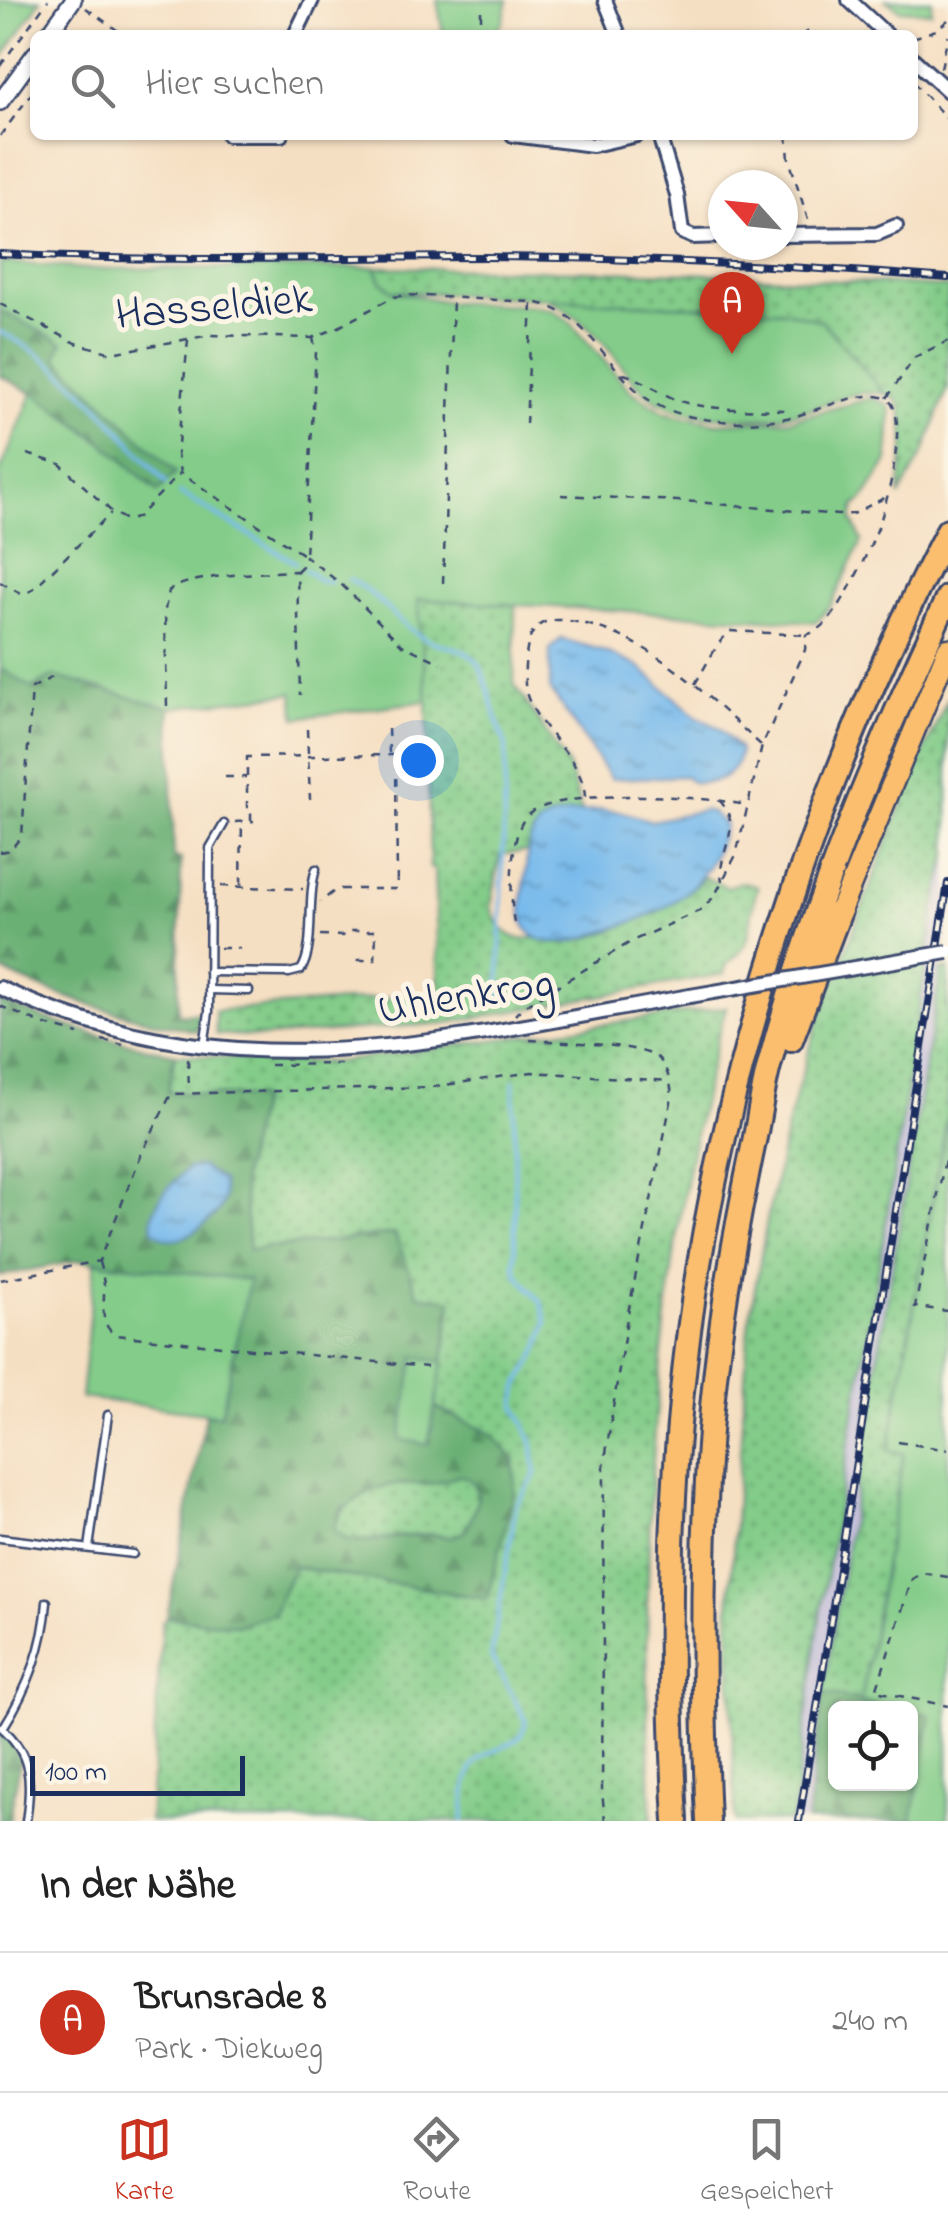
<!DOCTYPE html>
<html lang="de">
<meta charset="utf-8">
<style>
:root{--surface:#fff;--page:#f2f2f2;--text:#222;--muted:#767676;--line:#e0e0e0;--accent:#c8321e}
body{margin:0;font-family:"Indie Flower",sans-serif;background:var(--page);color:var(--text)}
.controls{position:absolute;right:30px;bottom:30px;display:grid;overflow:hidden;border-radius:15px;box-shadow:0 2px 8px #0004}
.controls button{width:90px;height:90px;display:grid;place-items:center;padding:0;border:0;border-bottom:2px solid var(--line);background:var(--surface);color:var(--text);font:50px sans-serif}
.compass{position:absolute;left:708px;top:170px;width:90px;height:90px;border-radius:50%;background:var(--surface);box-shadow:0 2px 8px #0004;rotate:297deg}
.scale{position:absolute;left:30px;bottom:25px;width:215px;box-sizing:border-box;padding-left:10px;border:5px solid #1b2f5e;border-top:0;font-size:28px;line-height:35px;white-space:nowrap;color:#1b2f5e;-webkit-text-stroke:8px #fcf5e5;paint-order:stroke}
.you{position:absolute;left:418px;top:760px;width:35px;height:35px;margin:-25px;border:8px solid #fff;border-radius:50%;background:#1a73e8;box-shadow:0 0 0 15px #1a73e833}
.badge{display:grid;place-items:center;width:65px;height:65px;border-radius:50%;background:var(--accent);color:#fff;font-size:32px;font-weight:700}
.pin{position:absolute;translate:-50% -82px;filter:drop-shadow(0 2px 5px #0008)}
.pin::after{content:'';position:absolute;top:52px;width:35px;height:30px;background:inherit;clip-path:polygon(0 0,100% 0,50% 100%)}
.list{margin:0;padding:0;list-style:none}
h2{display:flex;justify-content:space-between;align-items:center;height:130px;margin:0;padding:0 40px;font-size:42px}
h2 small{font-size:32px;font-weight:400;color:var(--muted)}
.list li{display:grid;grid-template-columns:65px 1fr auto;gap:30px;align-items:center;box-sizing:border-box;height:140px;padding:0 40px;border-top:2px solid var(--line)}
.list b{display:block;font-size:38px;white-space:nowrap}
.list p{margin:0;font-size:32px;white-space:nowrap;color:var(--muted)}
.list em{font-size:32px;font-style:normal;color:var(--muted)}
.icon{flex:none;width:55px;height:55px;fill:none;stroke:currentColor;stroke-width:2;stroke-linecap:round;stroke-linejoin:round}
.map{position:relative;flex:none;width:948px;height:1821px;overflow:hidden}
.search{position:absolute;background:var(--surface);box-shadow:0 2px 8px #0004;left:30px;right:30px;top:30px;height:110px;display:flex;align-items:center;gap:25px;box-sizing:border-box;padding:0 35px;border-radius:15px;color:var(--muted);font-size:38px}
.sheet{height:270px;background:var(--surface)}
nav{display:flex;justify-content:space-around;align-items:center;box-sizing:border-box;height:140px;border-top:2px solid var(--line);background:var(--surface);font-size:28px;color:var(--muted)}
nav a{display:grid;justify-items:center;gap:5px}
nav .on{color:var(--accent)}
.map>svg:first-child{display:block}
</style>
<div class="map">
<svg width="948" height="1821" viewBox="0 0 948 1821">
<defs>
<pattern id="grass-dots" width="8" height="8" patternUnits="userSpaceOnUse" patternTransform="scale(2.5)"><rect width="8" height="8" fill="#83cc89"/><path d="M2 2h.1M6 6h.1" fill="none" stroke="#6aa673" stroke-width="1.8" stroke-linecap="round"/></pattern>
<pattern id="forest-firs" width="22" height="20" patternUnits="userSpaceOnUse" patternTransform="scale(2.5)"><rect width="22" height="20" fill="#6ab075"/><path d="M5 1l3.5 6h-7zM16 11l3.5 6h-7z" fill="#569063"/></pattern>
<pattern id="water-ripples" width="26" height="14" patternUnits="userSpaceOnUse" patternTransform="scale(2.5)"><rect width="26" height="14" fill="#77baec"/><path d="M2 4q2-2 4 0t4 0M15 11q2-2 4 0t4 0" fill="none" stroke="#6198c2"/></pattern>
</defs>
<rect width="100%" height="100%" fill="#fcf5e5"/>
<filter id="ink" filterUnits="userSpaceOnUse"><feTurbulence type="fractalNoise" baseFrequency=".01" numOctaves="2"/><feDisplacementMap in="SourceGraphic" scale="20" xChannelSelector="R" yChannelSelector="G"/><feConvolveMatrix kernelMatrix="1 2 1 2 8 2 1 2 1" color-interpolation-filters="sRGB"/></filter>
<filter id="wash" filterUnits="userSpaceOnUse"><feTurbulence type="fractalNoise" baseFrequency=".0048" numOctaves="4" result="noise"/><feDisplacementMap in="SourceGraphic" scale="40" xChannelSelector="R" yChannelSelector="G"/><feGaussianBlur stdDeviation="2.25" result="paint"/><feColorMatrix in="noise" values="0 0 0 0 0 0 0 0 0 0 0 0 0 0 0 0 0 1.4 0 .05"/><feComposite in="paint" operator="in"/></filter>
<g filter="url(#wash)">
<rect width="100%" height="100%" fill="#f5dfc2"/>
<polygon fill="#c5c0da" points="948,854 948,925 823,1693 807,1821 792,1821 821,1609 881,1255 935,907"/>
<g fill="url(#grass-dots)" stroke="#4f7e74" stroke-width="2.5">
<polygon points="375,267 689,273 948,287 948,387 925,450 899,497 905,440 901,409 897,400 885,394 822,321 785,311 392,291 381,281"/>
<path d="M417 599 515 605 514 684 568 766 582 813C554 818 538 822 528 851L500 855 491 906C494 920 505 936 520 939 525 940 531 937 536 938 543 939 550 943 558 943 591 944 685 903 704 877L727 887 741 882 758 887C745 919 760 941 727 963L724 974 447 1023 265 1037 216 1034 215 1011 439 994 434 869 430 868 427 700Z"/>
<polygon points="948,698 948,854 935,907 881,1255 821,1609 792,1821 735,1821 729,1610 749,1322 768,1215 789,1118 817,1024 914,773"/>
<polygon points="948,968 948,1113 889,1449 904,1453 861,1702 823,1693 941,970"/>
<path d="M726 1007C653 1270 638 1550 652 1821H149L162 1622 167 1617 238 1625 293 1567 486 1598 491 1434 435 1407 452 1301 418 1296 394 1234 249 1250 242 1177 260 1099 167 1092 175 1054 275 1061 337 1062Z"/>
<path d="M457 1475C491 1481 476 1512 465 1532L450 1537 429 1534 362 1541 346 1539 334 1530C337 1514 344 1508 357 1499 399 1470 424 1495 457 1475Z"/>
</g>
<g fill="url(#forest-firs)" stroke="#42706a" stroke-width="2.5" fill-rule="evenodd">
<path d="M0 310 63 343 56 358 176 472 159 492C109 448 60 404 0 376Z"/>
<path d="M0 668 32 687 54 676 170 708 174 858 181 859 178 1014 203 1013 197 1031C130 1018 62 1000 0 970Z"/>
<path d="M0 1001C57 1025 115 1041 175 1054L168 1092 260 1098 242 1177 249 1250 395 1234 418 1295 452 1300 443 1362 415 1358 428 1444 435 1407 491 1434 514 1459 515 1490 487 1599 294 1567 273 1614 238 1625 167 1617 206 1414 221 1415 249 1280 80 1260 0 1276ZM457 1475C491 1481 475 1513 464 1532L450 1537 429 1534 362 1541 346 1539 334 1530C337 1514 344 1508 357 1499 399 1470 424 1495 457 1475Z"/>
<polygon points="823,1693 896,1708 836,1708 836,1784 910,1784 911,1711 931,1715 912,1821 807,1821"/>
<polygon points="0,1732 6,1735 21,1759 9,1821 0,1821"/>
</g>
<g fill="#83cc89" stroke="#4f7e74" stroke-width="2.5">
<polygon points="0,0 41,0 0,61"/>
<polygon points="437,0 508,0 503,22 493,35 443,33"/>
<polygon points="886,0 932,0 931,12 900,10"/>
<polygon points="0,262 88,269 375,267 381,281 392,291 449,302 534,306 552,310 569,321 631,391 666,413 717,423 790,420 871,398 886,403 891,410 888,461 863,500 855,506 852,519 862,541 831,605 816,622 418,599 427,701 296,718 293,693 170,708 54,676 32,688 0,668 0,472 33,392 107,446 158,492 176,472 56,358 63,343 0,310"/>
<path d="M547 299 785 311 822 321 885 394C853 387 819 409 788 415 755 421 689 419 659 402 633 388 621 362 602 341 586 323 568 310 547 299Z"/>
<polygon points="948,1113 948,1821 912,1821 931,1715 911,1711 910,1708 861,1702 904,1454 889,1450"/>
<polygon points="95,1262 249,1280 221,1415 81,1398"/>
<polygon points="415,1357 443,1362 428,1445 400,1439"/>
</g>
<g fill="url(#water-ripples)" stroke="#4974a5" stroke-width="2.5">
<path d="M561 639 601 650 638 666 698 718 718 727 740 750C736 777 717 785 692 782L685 776 611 779 550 689V649Z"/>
<path d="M599 810 623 812 652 821 704 810 713 813 725 825C705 908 643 918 572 942 526 946 517 927 524 887 528 868 524 842 538 826 550 812 583 813 599 810Z"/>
<path d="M200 1166 222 1181C222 1184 224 1195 224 1198 221 1215 192 1237 175 1239 166 1240 160 1235 153 1230 148 1204 171 1185 188 1168Z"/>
</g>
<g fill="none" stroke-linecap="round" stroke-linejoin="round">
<g stroke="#77baec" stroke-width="4">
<path d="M0 332C64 361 120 430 166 483"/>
<polyline points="180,493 296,563"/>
<polyline points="305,570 321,581 330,581"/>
<path d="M349 579C378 594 393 620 422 637 440 648 465 645 478 663 487 676 496 725 506 745L499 997"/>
<path d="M463 1821C465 1804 464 1779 474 1765 490 1744 521 1752 526 1720L491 1657 516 1506 536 1474 532 1440 516 1407 518 1386 538 1350 547 1323 541 1302 517 1274 515 1267 514 1081"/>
</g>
</g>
</g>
<g filter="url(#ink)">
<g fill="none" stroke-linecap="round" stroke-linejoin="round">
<defs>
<g id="service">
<path d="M209 972 289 973 301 970C316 947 306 898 316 869"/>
<polyline points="209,990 249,991"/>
<polyline points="204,1046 209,1012 210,848 224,824"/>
<polyline points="0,1538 133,1554"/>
<polyline points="89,1548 108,1415"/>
<path d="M1 1727C32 1754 32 1782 26 1821"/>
<path d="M3 1728C27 1690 44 1648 47 1602"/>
</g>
<g id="minor">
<polyline points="605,0 619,35"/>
<polyline points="849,0 887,35"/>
<polyline points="295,35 312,0"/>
<polyline points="913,59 948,91"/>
<polyline points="228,135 281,135"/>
<polyline points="513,135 593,145 637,135"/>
<polyline points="659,135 677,195 682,232 693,237 723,236"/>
<polyline points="783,235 877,234 896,226"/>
<path d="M0 988C238 1098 446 1039 690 996"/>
</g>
<g id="tertiary">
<polyline points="48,35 73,0"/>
<polyline points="0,102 35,54"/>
</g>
<polyline id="trunk" points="840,911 948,649"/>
<g id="motorway">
<polyline points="791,1040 840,911"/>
<path d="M676 1821C666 1636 668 1447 699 1264 741 1014 830 755 948 530"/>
<path d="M708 1821C703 1708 701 1594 707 1481 712 1365 731 1249 755 1137 760 1112 763 1087 770 1062 813 902 878 747 948 597"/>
</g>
</defs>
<use href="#service" stroke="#3c496d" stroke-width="11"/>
<use href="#minor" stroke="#3c496d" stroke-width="18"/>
<use href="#tertiary" stroke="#3c496d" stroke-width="20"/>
<use href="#trunk" stroke="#3c496d" stroke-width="25"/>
<use href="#motorway" stroke="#3c496d" stroke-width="28"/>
<g stroke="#3c496d" stroke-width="2.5" stroke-dasharray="8 8" stroke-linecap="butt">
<polyline points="86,8 124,35"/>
<polyline points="481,11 481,35"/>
<polyline points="801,35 811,30 819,35"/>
<polyline points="913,38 936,30 948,20"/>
<polyline points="0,66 48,0"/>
<polyline points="941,68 948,35"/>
<polyline points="913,82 948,120"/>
<polyline points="787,135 789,159 808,220"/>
<polyline points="0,136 35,89"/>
<path d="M0 304 76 343 112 353 210 335 312 338 337 328 393 297 407 295 532 302C596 312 609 385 664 408 701 424 753 425 792 417 815 412 865 387 887 399 911 413 886 509 877 530 866 557 845 602 826 623 820 629 814 632 806 635L805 650 762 746 736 855 714 897 699 911 634 940 524 1006 515 1015"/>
<polyline points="188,340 177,454 180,473 305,556 316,352 313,338"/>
<path d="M623 374C645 379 659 394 680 401 713 411 750 409 784 410L789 416"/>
<polyline points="887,398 915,357 948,341"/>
<polyline points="526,424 532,304"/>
<polyline points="27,454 60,464 112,512 128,521 138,517 179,474"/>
<polyline points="561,495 697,502 838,515 853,514 886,497"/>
<polyline points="297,571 302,566 305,556 341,584 402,645 441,663"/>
<polyline points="0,582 21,594 31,591 111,513"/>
<polyline points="443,583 453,299"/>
<polyline points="695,684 718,644 730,631 806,635"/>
<path d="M167 706 165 609 169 591C184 575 271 572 297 571L300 695"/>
<polyline points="307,729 310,799"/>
<polyline points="389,753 388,728 393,727"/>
<polyline points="225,777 246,777"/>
<path d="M585 797C583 756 536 730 526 692 523 677 525 644 533 632 544 615 565 620 582 623 657 641 706 696 762 746"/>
<path d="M719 800C746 828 716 851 722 881"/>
<polyline points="251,821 251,807 247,807 247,757 396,755 397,889 337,889 320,902"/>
<polyline points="235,822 254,821"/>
<polyline points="0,852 10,850 22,836 32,688 54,676"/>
<polyline points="241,885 242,820"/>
<polyline points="221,886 303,889"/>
<path d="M514 923C510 899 509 835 526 817 554 786 706 796 746 805"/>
<polyline points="320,935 344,936 351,931 376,931 375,960 354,960"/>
<polyline points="220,948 240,948"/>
<polyline points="0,1006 42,1024 79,1034"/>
<polyline points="102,1040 123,1045"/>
<path d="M530 1040C554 1042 645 1043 660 1060 668 1070 671 1084 672 1097L627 1318 604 1466 602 1791 605 1821"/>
<polyline points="188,1059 189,1091"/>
<polyline points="270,1065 341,1064"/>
<polyline points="948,1145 915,1307 948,1311"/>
<path d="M99 1262C101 1270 104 1279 104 1287 105 1306 98 1322 115 1335L427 1367"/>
<polyline points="0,1280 99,1261 141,1155 171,1094 432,1087 532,1072 669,1081"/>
<polyline points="898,1442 948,1450"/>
<polyline points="948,1577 923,1573 912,1579 876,1691 948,1706"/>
</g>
<use href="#service" stroke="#fff" stroke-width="6"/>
<use href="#minor" stroke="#fff" stroke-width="12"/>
<use href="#tertiary" stroke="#fff" stroke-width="15"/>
<use href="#trunk" stroke="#fbbe6e" stroke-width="20"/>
<use href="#motorway" stroke="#fbbe6e" stroke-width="22"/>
<defs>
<g id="rail">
<path d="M0 254C162 263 324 257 486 257 640 258 794 266 948 278"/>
<polyline points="799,1821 948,883"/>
</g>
</defs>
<use href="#rail" stroke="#1b2f5e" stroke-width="8"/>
<use href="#rail" stroke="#fcf5e5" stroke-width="4" stroke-dasharray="11" stroke-linecap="butt"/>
<defs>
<polyline id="minor-bridge" points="690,996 948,952"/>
</defs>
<use href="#minor-bridge" stroke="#3c496d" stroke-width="18" stroke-linecap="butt"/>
<use href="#minor-bridge" stroke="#fff" stroke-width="12"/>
</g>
</g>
<g text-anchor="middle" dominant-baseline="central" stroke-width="10" stroke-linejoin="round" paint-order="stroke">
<g font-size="45" fill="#1b2f5e" stroke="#fcf5e5">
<text transform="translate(214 309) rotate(-5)">Hasseldiek</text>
<text transform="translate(466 998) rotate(-9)">Uhlenkrog</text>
</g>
</g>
</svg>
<div class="controls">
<button><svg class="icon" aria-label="locate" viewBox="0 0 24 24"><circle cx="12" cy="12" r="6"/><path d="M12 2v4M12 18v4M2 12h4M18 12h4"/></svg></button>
</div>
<svg class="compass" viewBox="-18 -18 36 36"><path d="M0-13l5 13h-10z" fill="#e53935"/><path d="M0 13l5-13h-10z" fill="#767676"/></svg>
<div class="scale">100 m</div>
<div class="you"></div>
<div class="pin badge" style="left:732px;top:354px">A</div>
<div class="search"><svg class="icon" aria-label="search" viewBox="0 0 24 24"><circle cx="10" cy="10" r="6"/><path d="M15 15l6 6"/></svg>Hier suchen</div>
</div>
<section class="sheet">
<h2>In der Nähe<small></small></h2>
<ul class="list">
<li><span class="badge">A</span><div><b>Brunsrade 8</b><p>Park · Diekweg</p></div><em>240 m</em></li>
</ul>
</section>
<nav>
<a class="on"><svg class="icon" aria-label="map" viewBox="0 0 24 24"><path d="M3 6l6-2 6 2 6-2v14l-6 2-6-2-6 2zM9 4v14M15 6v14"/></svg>Karte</a>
<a><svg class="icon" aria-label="directions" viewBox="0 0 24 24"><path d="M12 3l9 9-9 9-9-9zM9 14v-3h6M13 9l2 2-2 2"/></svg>Route</a>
<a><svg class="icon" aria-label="saved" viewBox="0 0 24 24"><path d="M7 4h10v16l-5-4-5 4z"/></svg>Gespeichert</a>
</nav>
